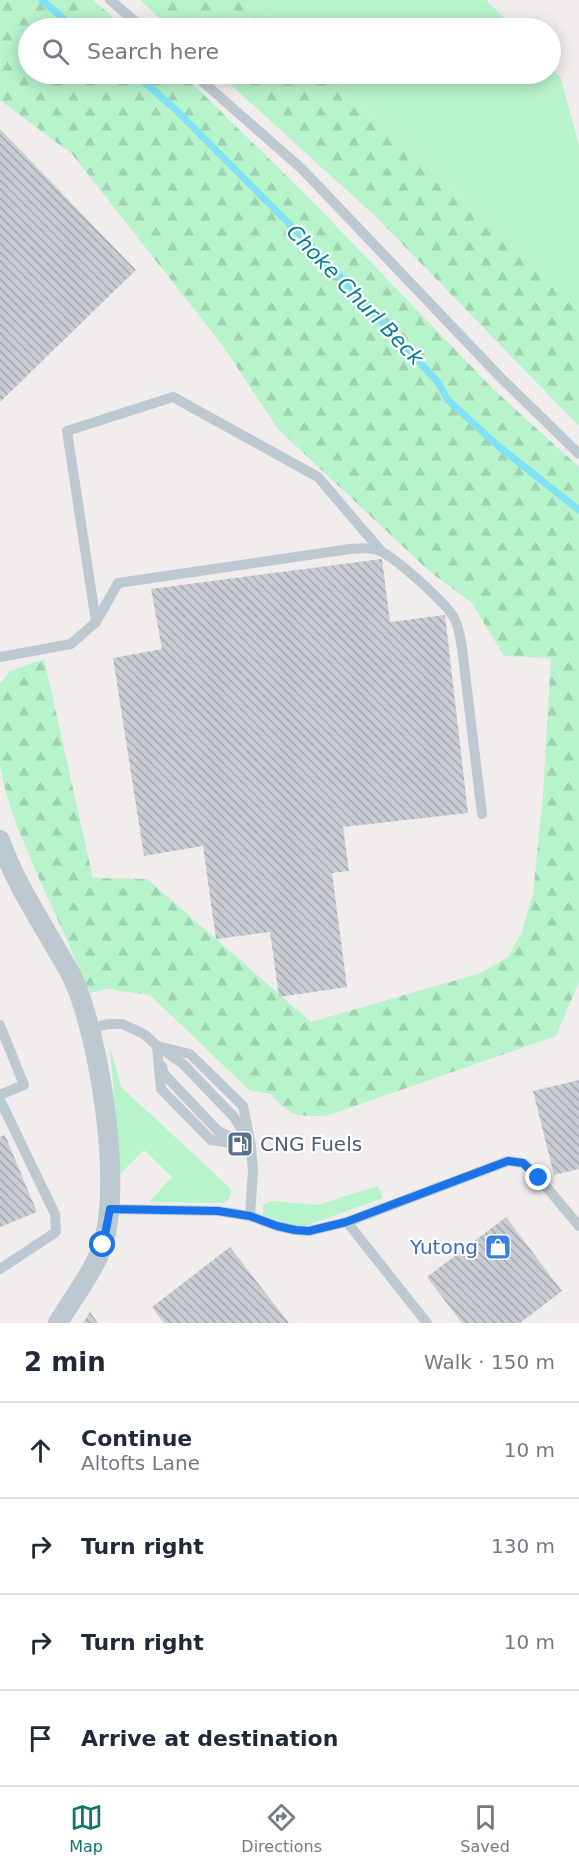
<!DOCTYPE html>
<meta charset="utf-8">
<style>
:root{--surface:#fff;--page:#f2f2f3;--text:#1f2937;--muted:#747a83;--line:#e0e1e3;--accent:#0f766e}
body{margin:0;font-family:"DejaVu Sans",sans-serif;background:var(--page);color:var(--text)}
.stop{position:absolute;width:18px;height:18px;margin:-14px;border:4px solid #1a73e8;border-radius:50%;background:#fff}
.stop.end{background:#1a73e8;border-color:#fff;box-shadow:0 2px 6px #0008}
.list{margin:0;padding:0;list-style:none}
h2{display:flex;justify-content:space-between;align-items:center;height:78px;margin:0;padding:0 24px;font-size:26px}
h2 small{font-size:20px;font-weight:400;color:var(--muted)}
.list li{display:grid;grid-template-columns:39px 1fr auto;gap:18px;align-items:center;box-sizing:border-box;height:96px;padding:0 24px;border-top:2px solid var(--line)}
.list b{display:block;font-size:22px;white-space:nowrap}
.list p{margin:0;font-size:20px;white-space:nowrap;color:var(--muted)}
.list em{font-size:20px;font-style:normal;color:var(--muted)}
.icon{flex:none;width:33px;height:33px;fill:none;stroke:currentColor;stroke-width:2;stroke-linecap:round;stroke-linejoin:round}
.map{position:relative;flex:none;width:579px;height:1323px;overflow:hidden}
.search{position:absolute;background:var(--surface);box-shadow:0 3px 15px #0003;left:18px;right:18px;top:18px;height:66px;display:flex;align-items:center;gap:15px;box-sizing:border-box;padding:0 21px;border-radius:33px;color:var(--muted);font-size:22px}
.sheet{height:462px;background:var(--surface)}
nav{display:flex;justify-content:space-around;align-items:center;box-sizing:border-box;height:84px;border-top:2px solid var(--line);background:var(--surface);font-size:16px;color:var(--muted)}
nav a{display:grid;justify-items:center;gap:3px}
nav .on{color:var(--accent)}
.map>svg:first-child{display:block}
</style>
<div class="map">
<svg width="579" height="1323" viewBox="0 0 579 1323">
<defs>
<pattern id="forest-firs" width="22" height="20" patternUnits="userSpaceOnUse" patternTransform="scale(1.5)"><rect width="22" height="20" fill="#b7f3cb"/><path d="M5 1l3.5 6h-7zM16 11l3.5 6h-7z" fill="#9fd2b1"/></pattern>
<pattern id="building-back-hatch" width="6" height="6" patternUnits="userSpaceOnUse" patternTransform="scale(1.5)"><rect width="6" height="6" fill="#c9cdd3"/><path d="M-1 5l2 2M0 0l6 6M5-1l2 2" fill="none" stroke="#a5a9ae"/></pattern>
</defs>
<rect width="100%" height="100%" fill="#f1eded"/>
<g fill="#b7f3cb">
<polygon points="248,0 486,0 514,28 278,28"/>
<polygon points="551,67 561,78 579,146 579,310 496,228 327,74 550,74"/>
<polygon points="110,1046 121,1087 229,1187 231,1192 229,1199 224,1203 149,1202 172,1177 144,1150 120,1174"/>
<polygon points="378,1186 383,1198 308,1225 295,1226 263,1215 263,1206 266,1203 272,1201 317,1205"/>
</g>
<g fill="url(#forest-firs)">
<path d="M0 0H93L126 28H28V74H179L200 91 308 197 494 390 579 467V982L556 1036 326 1116H310L293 1114 283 1107 270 1094 249 1090 150 995 107 989 90 993C74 956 58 919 41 883 25 845 7 807 0 766V684L10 671 44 659 93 878 147 879 311 1022 481 973 508 957 522 932 533 894 543 795 551 658 504 656 472 603 429 571 278 429 223 346 72 154 0 100Z"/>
<polygon points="140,0 248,0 278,28 170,28"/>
<polygon points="219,74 327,74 496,228 579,310 579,426 375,216"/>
</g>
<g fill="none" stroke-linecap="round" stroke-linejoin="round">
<g stroke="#80e2f4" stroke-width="7">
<polyline points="42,0 74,28"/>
<polyline points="135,74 174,108 324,259 437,381 448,400 497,445 579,510"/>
</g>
</g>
<g fill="url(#building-back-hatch)">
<polygon points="0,129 136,270 0,402"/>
<polygon points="382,559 390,622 445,615 468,813 343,827 349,871 332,873 347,987 279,997 270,932 216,939 203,846 144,856 113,658 162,649 151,589"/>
<polygon points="579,1080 579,1169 554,1175 533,1091"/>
<polygon points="5,1135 37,1212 0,1227 0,1137"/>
<polygon points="506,1217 562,1291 520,1323 462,1323 427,1277"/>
<polygon points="230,1247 289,1323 164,1323 152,1307"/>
<polygon points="90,1312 98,1323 83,1323"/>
</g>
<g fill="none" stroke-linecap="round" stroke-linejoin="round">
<g stroke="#bcc9d1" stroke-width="10">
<polyline points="110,0 143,28"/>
<polyline points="194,74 302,169 502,379 579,454"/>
<polyline points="96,622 67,431 173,397 318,477 381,551"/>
<path d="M0 657 71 644 96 622 118 583 350 549C358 549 366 547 374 549 390 551 443 601 453 616 459 625 460 637 462 648L482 814"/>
<polyline points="0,1025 24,1085 0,1095"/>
<polyline points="89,1029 108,1024 122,1024 144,1034 157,1046 183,1064 234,1117 246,1137"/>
<polyline points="157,1046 190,1054 243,1106 251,1146 253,1171 250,1216"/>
<polyline points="157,1046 161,1089 211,1140 251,1146"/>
<polyline points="162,1066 164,1074 218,1131 237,1140"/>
<polyline points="0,1100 55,1214 56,1232 0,1269"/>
<polyline points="110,1209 218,1211 250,1216 277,1226 295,1230 309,1231 347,1222 508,1161 523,1163 539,1178 579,1226"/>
<polyline points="347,1222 427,1323"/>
</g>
<path stroke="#bcc9d1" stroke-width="20" d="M0 840C13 877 34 911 54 945 60 957 69 968 74 981 100 1041 122 1181 103 1244 95 1270 72 1299 58 1323"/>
</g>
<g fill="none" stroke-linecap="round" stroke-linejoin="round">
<polyline stroke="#1a73e8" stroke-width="8" points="103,1245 110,1209 218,1211 250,1216 277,1226 295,1230 309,1231 346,1222 508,1161 523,1163 539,1178"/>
</g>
<defs>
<symbol id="fuel-square" viewBox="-11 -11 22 22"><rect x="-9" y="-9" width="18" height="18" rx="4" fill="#5c6f8a" stroke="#fff"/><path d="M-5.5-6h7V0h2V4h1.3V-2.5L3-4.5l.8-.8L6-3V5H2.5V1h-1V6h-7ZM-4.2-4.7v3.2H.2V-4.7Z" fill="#fff"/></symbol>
<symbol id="shop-square" viewBox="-11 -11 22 22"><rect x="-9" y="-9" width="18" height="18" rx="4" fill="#3f7fe0" stroke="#fff"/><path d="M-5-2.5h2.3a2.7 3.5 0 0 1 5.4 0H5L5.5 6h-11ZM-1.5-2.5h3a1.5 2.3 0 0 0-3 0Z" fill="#fff"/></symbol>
</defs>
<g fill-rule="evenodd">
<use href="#fuel-square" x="225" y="1129" width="30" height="30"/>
<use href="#shop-square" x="483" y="1232" width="30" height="30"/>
</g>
<g text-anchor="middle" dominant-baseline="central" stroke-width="4.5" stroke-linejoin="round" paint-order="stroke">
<g font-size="20" fill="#4e5e75" stroke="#fff" text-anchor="start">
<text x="260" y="1144">CNG Fuels</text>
</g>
<g font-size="20" fill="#366cbe" stroke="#fff" text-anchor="end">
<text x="478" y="1247">Yutong</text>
</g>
<g font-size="21" font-style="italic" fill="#037c93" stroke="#fff">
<text transform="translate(355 295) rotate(46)">Choke Churl Beck</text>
</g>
</g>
</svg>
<div class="stop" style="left:103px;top:1245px"></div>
<div class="stop end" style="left:539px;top:1178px"></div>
<div class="search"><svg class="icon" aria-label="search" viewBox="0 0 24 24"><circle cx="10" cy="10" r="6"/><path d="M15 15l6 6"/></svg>Search here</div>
</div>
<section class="sheet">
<h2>2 min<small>Walk · 150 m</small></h2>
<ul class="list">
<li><svg class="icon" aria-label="ahead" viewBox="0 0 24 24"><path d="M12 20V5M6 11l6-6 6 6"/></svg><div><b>Continue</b><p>Altofts Lane</p></div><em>10 m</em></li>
<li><svg class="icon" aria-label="right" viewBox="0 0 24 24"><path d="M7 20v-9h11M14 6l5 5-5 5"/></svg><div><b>Turn right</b></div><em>130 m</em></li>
<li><svg class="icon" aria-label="right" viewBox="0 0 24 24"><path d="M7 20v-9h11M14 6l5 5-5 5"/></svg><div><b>Turn right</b></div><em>10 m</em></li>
<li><svg class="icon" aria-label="arrive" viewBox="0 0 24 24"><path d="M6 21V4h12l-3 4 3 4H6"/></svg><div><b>Arrive at destination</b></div></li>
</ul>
</section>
<nav>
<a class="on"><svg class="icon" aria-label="map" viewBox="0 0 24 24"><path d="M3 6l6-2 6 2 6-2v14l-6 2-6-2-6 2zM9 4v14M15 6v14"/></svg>Map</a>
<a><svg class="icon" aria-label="directions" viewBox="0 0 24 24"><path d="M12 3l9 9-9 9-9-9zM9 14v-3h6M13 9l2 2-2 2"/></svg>Directions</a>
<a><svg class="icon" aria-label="saved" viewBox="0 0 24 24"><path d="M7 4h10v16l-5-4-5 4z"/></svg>Saved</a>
</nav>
